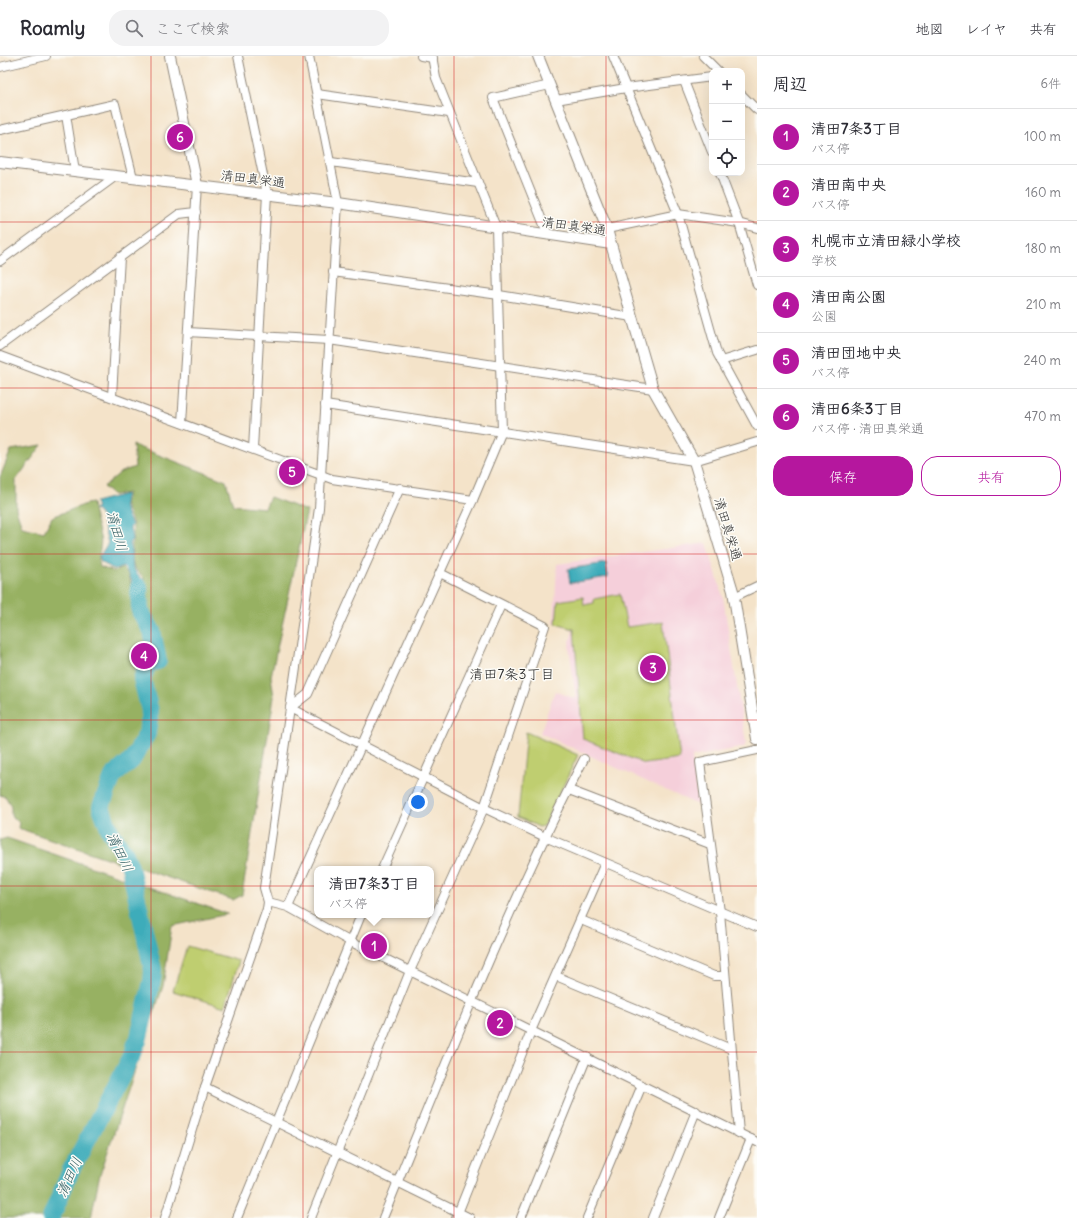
<!DOCTYPE html>
<html lang="ja">
<meta charset="utf-8">
<style>
:root{--surface:#fff;--page:#f2f2f3;--text:#2b2b33;--muted:#7c7c81;--line:#e1e1e2;--accent:#b5179e}
body{margin:0;font-family:Delius,"Klee One",sans-serif;background:var(--page);color:var(--text)}
.controls{position:absolute;right:12px;top:12px;display:grid;overflow:hidden;border-radius:8px;box-shadow:0 4px 16px #0002}
.controls button{width:36px;height:36px;display:grid;place-items:center;padding:0;border:0;border-bottom:1px solid var(--line);background:var(--surface);color:var(--text);font:20px sans-serif}
.you{position:absolute;left:418px;top:746px;width:14px;height:14px;margin:-10px;border:3px solid #fff;border-radius:50%;background:#1a73e8;box-shadow:0 0 0 6px #1a73e833}
.badge{display:grid;place-items:center;width:26px;height:26px;border-radius:50%;background:var(--accent);color:#fff;font-size:13px;font-weight:700}
.pin{position:absolute;translate:-50% -50%;border:2px solid #fff;box-shadow:0 1px 4px #0006}
.popup{position:absolute;left:314px;top:810px;width:120px;height:52px;box-sizing:border-box;display:grid;place-content:center;border-radius:8px;background:var(--surface);filter:drop-shadow(0 1px 3px #0005);font-size:13px;white-space:nowrap;color:var(--muted)}
.popup b{font-size:15px;color:var(--text)}
.popup::after{content:'';position:absolute;left:50%;top:100%;margin-left:-8px;border:8px solid transparent;border-top-color:var(--surface)}
.list{margin:0;padding:0;list-style:none}
h2{display:flex;justify-content:space-between;align-items:center;height:52px;margin:0;padding:0 16px;font-size:17px}
h2 small{font-size:13px;font-weight:400;color:var(--muted)}
.list li{display:grid;grid-template-columns:26px 1fr auto;gap:12px;align-items:center;box-sizing:border-box;height:56px;padding:0 16px;border-top:1px solid var(--line)}
.list b{display:block;font-size:15px;white-space:nowrap}
.list p{margin:0;font-size:13px;white-space:nowrap;color:var(--muted)}
.list em{font-size:13px;font-style:normal;color:var(--muted)}
.actions{display:flex;gap:8px;padding:12px 16px}
.actions a{flex:1;padding:9px 0;border:1px solid var(--accent);border-radius:16px;text-align:center;font-size:14px;color:var(--accent)}
.actions .main{background:var(--accent);color:#fff}
.icon{flex:none;width:22px;height:22px;fill:none;stroke:currentColor;stroke-width:2;stroke-linecap:round;stroke-linejoin:round}
.map{position:relative;flex:none;width:757px;height:1162px;overflow:hidden}
header{display:flex;align-items:center;gap:24px;box-sizing:border-box;height:56px;padding:0 20px;background:var(--surface);border-bottom:1px solid var(--line)}
header strong{font-size:19px}
nav{display:flex;gap:22px;margin-inline-start:auto;font-size:14px}
.search{width:280px;height:36px;background:var(--page);display:flex;align-items:center;gap:10px;box-sizing:border-box;padding:0 14px;border-radius:16px;color:var(--muted);font-size:15px}
main{display:flex}
aside{flex:1;background:var(--surface)}
.map>svg:first-child{display:block}
</style>
<header>
<strong>Roamly</strong>
<div class="search"><svg class="icon" aria-label="search" viewBox="0 0 24 24"><circle cx="10" cy="10" r="6"/><path d="M15 15l6 6"/></svg>ここで検索</div>
<nav><a>地図</a><a>レイヤ</a><a>共有</a></nav>
</header>
<main>
<div class="map">
<svg width="757" height="1162" viewBox="0 0 757 1162">
<rect width="100%" height="100%" fill="#fdfcf7"/>
<filter id="ink" filterUnits="userSpaceOnUse"><feTurbulence type="fractalNoise" baseFrequency=".025" numOctaves="2"/><feDisplacementMap in="SourceGraphic" scale="8" xChannelSelector="R" yChannelSelector="G"/><feConvolveMatrix kernelMatrix="1 2 1 2 8 2 1 2 1" color-interpolation-filters="sRGB"/></filter>
<filter id="wash" filterUnits="userSpaceOnUse"><feTurbulence type="fractalNoise" baseFrequency=".012" numOctaves="4" result="noise"/><feDisplacementMap in="SourceGraphic" scale="16" xChannelSelector="R" yChannelSelector="G"/><feGaussianBlur stdDeviation="0.9" result="paint"/><feColorMatrix in="noise" values="0 0 0 0 0 0 0 0 0 0 0 0 0 0 0 0 0 1.4 0 .05"/><feComposite in="paint" operator="in"/></filter>
<g filter="url(#wash)">
<rect width="100%" height="100%" fill="#f4e3c9"/>
<polygon fill="#f5cfda" points="707,487 723,541 746,687 744,691 692,701 698,749 540,677 555,635 576,643 569,590 573,574 554,567 557,508"/>
<g fill="#bfce70" stroke="#757c4e">
<polygon points="620,538 627,571 663,566 680,703 645,708 583,683 574,573 556,568 558,545 583,541 584,549 594,547 594,543"/>
<polygon points="526,676 578,699 544,770 539,771 518,761"/>
<polygon points="187,890 239,905 225,951 173,935"/>
</g>
<g fill="#97b162" stroke="#616e46">
<path d="M42 389 16 424V453L22 471 44 476 52 461 86 448 92 447C93 459 98 469 100 481 103 491 96 497 100 511L114 516 122 512 129 519 137 557C141 553 145 550 146 544 147 539 146 528 144 523 142 518 136 515 134 511 128 498 136 475 132 465 128 453 122 451 128 437L113 439 103 431 121 416 135 411 133 389 226 425 233 449 265 452 270 441 307 455 271 620 274 641 242 839 233 844 134 810 130 802 121 807 18 772 19 766 11 760V751L6 741 0 739V421L11 394Z"/>
<polygon points="7,782 228,858 172,870 163,930 99,1122 91,1162 0,1162 0,784"/>
</g>
<g fill="#3dacba" stroke="#346c72">
<path d="M126 438C121 451 127 457 132 469L130 472 132 483 130 487 133 512 143 525 144 544 140 555C136 550 137 546 136 540 133 529 131 518 123 511L114 514 101 506 99 501 108 487 101 460 97 455 93 454 97 452 95 446Z"/>
<polygon points="606,507 608,521 570,527 568,513"/>
</g>
<g fill="none" stroke-linecap="round" stroke-linejoin="round">
<polyline stroke="#3dacba" stroke-width="18" points="51,1162 71,1114 133,998 136,987 138,985 152,925 153,914 130,811 125,798 110,775 101,751 113,720 132,704 147,678 150,655 142,623 148,608 158,605 152,575 140,555 139,531"/>
</g>
</g>
<g filter="url(#ink)">
<g fill="none" stroke-linecap="round" stroke-linejoin="round">
<defs>
<g id="minor">
<polyline points="238,0 267,138 253,393"/>
<polyline points="421,0 433,2"/>
<polyline points="613,0 678,158 717,297 757,370"/>
<polyline points="703,0 718,15"/>
<polyline points="0,11 46,0"/>
<polyline points="684,25 712,96"/>
<polyline points="317,38 449,57"/>
<polyline points="742,39 757,54"/>
<polyline points="556,44 626,32 712,21"/>
<polyline points="66,59 75,115"/>
<polyline points="0,74 115,48 133,122"/>
<polyline points="331,106 478,127"/>
<polyline points="720,117 739,167 757,229"/>
<polyline points="607,173 678,158 739,167 757,172"/>
<polyline points="548,179 493,42 550,29"/>
<polyline points="0,205 116,120"/>
<polyline points="333,216 499,239 632,261"/>
<polyline points="188,276 329,284 653,333"/>
<polyline points="0,290 179,158 196,156"/>
<polyline points="0,300 332,423 473,444"/>
<polyline points="721,305 757,294"/>
<polyline points="112,340 120,201"/>
<polyline points="325,349 694,405 757,386"/>
<polyline points="182,367 197,129"/>
<polyline points="400,432 308,638 290,652 484,752 545,781 757,871"/>
<polyline points="734,541 757,530"/>
<polyline points="569,734 710,788"/>
<polyline points="382,813 501,549"/>
<polyline points="268,846 288,851 349,885 757,1086"/>
<polyline points="288,851 473,444 502,375 496,171 436,22 432,0"/>
<polyline points="581,864 714,920 725,920"/>
<polyline points="556,920 731,993"/>
<polyline points="205,1031 470,1162"/>
<polyline points="739,1077 720,856 700,706 757,694"/>
<polyline points="165,1162 205,1031 267,853 268,846 264,832 319,452 338,147 309,0"/>
<polyline points="237,1162 361,859"/>
<polyline points="311,1162 410,915 484,752 545,570 440,517"/>
<path d="M383 1162C446 1007 507 851 584 703"/>
<polyline points="456,1162 531,975 605,807"/>
<polyline points="521,1162 587,1001"/>
<polyline points="587,1162 642,1029"/>
<polyline points="653,1162 696,1055"/>
<polyline points="719,1162 751,1083"/>
</g>
<g id="tertiary">
<polyline points="170,0 197,129"/>
<polyline points="538,0 607,173 611,188"/>
<polyline points="0,106 338,147 611,188 653,333 694,405 733,535 757,683"/>
</g>
</defs>
<use href="#minor" stroke="#90877a" stroke-width="10"/>
<use href="#tertiary" stroke="#90877a" stroke-width="12"/>
<use href="#minor" stroke="#fff" stroke-width="8"/>
<use href="#tertiary" stroke="#fff" stroke-width="10"/>
</g>
</g>
<path fill="none" stroke="#d62828" stroke-width="1" stroke-opacity="0.55" d="M151 0V1162M303 0V1162M454 0V1162M606 0V1162M0 166H757M0 332H757M0 498H757M0 664H757M0 830H757M0 996H757"/>
<g text-anchor="middle" dominant-baseline="central" stroke-width="3" stroke-linejoin="round" paint-order="stroke">
<g font-size="13" fill="#2b2b2b" stroke="#fdfcf7">
<text transform="translate(253 123) rotate(7)">清田真栄通</text>
<text transform="translate(574 170) rotate(8)">清田真栄通</text>
<text transform="translate(728 473) rotate(73)">清田真栄通</text>
</g>
<g font-size="14" font-style="italic" fill="#325f64" stroke="#fdfcf7">
<text transform="translate(117 475) rotate(74)">清田川</text>
<text transform="translate(120 796) rotate(65)">清田川</text>
<text transform="translate(69 1121) rotate(-65)">清田川</text>
</g>
<g font-size="14" fill="#2b2b2b" stroke="#fdfcf7">
<text x="512" y="618">清田7条3丁目</text>
</g>
</g>
</svg>
<div class="controls">
<button>+</button>
<button>−</button>
<button><svg class="icon" aria-label="locate" viewBox="0 0 24 24"><circle cx="12" cy="12" r="6"/><path d="M12 2v4M12 18v4M2 12h4M18 12h4"/></svg></button>
</div>
<div class="you"></div>
<div class="pin badge" style="left:374px;top:890px">1</div>
<div class="popup"><b>清田7条3丁目</b>バス停</div>
<div class="pin badge" style="left:500px;top:967px">2</div>
<div class="pin badge" style="left:653px;top:612px">3</div>
<div class="pin badge" style="left:144px;top:600px">4</div>
<div class="pin badge" style="left:292px;top:416px">5</div>
<div class="pin badge" style="left:180px;top:81px">6</div>
</div>
<aside>
<h2>周辺<small>6件</small></h2>
<ul class="list">
<li><span class="badge">1</span><div><b>清田7条3丁目</b><p>バス停</p></div><em>100 m</em></li>
<li><span class="badge">2</span><div><b>清田南中央</b><p>バス停</p></div><em>160 m</em></li>
<li><span class="badge">3</span><div><b>札幌市立清田緑小学校</b><p>学校</p></div><em>180 m</em></li>
<li><span class="badge">4</span><div><b>清田南公園</b><p>公園</p></div><em>210 m</em></li>
<li><span class="badge">5</span><div><b>清田団地中央</b><p>バス停</p></div><em>240 m</em></li>
<li><span class="badge">6</span><div><b>清田6条3丁目</b><p>バス停 · 清田真栄通</p></div><em>470 m</em></li>
</ul>
<div class="actions"><a class="main">保存</a><a>共有</a></div>
</aside>
</main>
